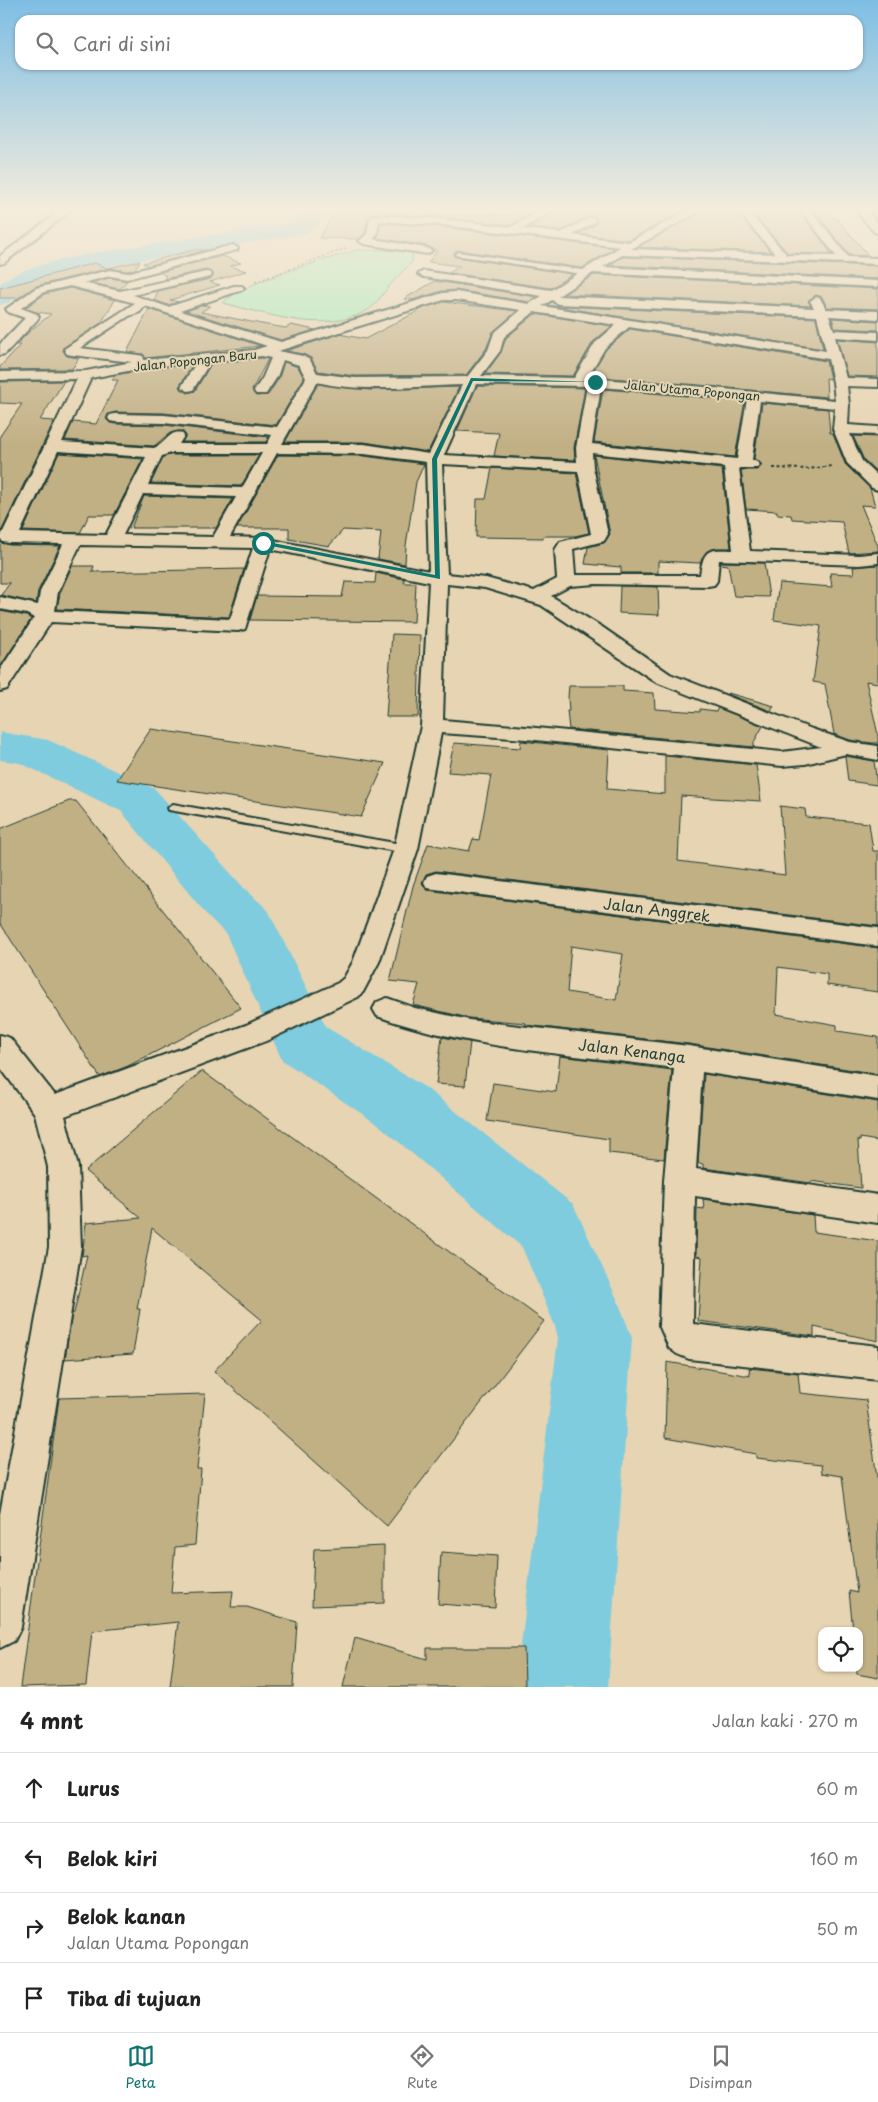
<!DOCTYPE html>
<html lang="id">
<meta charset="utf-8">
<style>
:root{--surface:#fff;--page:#f2f2f2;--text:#222;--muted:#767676;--line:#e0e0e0;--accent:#0f766e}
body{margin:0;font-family:"Playpen Sans",sans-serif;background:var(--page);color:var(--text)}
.controls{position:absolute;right:15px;bottom:15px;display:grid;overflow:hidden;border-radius:10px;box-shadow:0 1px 4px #0004}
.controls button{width:45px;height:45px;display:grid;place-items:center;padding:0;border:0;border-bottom:1px solid var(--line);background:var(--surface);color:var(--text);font:25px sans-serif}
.stop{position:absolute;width:15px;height:15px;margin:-11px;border:4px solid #0f766e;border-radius:50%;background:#fff}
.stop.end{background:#0f766e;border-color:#fff;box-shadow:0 1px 5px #0008}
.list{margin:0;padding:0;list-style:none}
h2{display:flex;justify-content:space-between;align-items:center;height:65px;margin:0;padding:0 20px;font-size:21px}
h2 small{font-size:16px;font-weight:400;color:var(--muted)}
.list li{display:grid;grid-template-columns:32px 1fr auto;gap:15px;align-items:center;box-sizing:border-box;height:70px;padding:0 20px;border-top:1px solid var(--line)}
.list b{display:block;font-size:19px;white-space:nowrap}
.list p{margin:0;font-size:16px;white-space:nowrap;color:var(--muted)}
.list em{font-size:16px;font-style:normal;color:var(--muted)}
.icon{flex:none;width:28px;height:28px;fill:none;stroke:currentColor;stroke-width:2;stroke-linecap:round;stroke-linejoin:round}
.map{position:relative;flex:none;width:878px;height:1687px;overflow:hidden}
.search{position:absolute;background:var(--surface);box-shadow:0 1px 4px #0004;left:15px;right:15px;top:15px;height:55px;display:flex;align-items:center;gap:12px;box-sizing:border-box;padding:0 18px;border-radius:15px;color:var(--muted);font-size:19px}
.sheet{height:345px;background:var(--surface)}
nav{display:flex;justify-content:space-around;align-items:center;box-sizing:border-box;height:70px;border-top:1px solid var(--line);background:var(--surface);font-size:14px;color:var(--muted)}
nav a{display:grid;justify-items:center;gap:2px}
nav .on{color:var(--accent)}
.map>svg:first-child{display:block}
</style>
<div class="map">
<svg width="878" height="1687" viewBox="0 0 878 1687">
<rect width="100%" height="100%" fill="#e7d4b2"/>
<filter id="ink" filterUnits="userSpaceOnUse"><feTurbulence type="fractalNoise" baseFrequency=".02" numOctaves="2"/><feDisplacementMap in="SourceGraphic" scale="10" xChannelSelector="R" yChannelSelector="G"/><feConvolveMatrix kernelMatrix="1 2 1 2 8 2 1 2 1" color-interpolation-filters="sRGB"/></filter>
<g filter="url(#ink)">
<path fill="#a5eab6" stroke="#629475" d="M357 250 413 251 412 262C403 271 394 280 386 290 381 296 375 306 368 310 324 335 269 314 223 303 244 281 326 260 357 250Z"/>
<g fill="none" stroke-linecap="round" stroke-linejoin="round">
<g fill="#7fccde" fill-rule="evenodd">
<path d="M304 209H325L316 228 301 234 81 270 44 280 23 289 9 302 0 305V284C26 260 117 250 153 244 198 237 243 230 288 223L299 219Z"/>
<polygon points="0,732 48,740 155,789 244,888 268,910 326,1027 426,1088 573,1204 618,1301 632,1338 608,1687 516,1687 558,1338 555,1326 522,1247 380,1126 282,1060 226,934 206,914 121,811 20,763 0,760"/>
</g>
</g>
<g fill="#c2b085" stroke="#1f3d34" fill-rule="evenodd">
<polygon points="337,209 415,209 409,215 374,213 368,218 365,233 359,239 319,238"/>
<polygon points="515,209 539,209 511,225 422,216 514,214"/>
<polygon points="558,209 687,209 629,240 579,234 596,224 596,217 591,215 561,231 529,228"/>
<polygon points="706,209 734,209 771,252 638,247"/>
<polygon points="749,209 798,209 832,254 788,253"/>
<polygon points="813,209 825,209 834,219 837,219 869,256 849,255"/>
<polygon points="381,223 443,227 615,248 582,268 457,250 453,254 455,257 572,274 551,288 449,273 460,266 428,262 437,251 427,246 377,238"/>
<polygon points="194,250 207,250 148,266 143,263"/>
<polygon points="222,256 241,263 230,266 246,271 210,282 220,285 170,300 179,302 168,305 154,300 158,291 210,279 214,275 211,272 206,270 164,279 166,276 160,272"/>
<polygon points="623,257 878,266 878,279 609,265"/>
<polygon points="140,261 135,269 127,271 110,268 36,286 18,298 0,298 0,288 95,263 107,268"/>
<polygon points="594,275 878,289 878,309 827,307 822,297 816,295 808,301 811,306 564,294"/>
<polygon points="110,278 127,281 120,289 91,283"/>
<polygon points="435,281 537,297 529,302 456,290 442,291 412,300 404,299"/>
<polygon points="70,288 115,300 101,323 62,349 67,356 79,358 72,369 0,370 0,367 20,345 16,345 31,330 51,314 36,312 25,308 45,294"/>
<polygon points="444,302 517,311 493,332 486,349 466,375 355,376 318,371 311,358 303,354 286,351 339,334 365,339 426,307"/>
<polygon points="552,302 558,306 816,318 823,349 547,305"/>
<polygon points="203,305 210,306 201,312 267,325 286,328 291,325 315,330 281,340 186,311"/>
<polygon points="149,309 261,346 145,358 143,354 127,352"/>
<polygon points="535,314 612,326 593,342 573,376 485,374 501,352 506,338"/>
<polygon points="832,318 878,321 878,330 835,328"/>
<polygon points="630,329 826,361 830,379 826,378 827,397 590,376 606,349"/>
<polygon points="837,339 878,342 878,377 847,376"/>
<polygon points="262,358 268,359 252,390 256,396 268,395 279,378 284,362 298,367 304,378 276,425 164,413 115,412 108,414 106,419 110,423 115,424 164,425 269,437 266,442 182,442 186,435 182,431 178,431 170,433 154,446 65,440 73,422 96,424 118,380 112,380 115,375 154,368 192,365 179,387 188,393 195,391 211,364"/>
<polygon points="64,381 40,420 54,421 0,534 0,436 22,404 0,403 0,382"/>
<polygon points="318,384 370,390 459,387 428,452 364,442 285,442"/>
<polygon points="477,386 585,388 574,448 575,460 494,456 499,433 457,431"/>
<polygon points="603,389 745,401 735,457 594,442"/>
<polygon points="762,403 828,409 830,433 833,433 845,464 870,488 875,506 861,505 878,546 878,551 849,553 842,522 792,519 791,515 777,514 777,511 746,509 741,470 757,470 762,465 754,459"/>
<polygon points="853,436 878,437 878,473 864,460"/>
<polygon points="59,453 143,459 114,515 89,515 80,533 23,531"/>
<polygon points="170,455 259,455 241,486 151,483 163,457"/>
<polygon points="278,455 364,456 424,464 416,482 406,545 405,564 378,559 381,532 343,530 329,546 289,539 289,528 237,528"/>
<polygon points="594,455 722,469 731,548 717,548 707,551 700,563 658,561 658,573 621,573 621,567 585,564 588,547 604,543 610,534"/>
<polygon points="492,468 576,473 589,533 575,536 543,536 543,538 476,537 477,499 486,499"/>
<polygon points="144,496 233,499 216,528 131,528"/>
<polygon points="0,541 9,545 60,546 38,591 36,603 1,595 10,583 0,583"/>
<polygon points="721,562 764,563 769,597 734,596 728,565 720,564"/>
<polygon points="878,565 878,683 866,681 878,735 878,743 872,743 850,740 834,734 825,684 813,682 821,626 774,620 779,583 832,587 830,573 854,574 853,567"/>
<polygon points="72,566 94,566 92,572 244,569 229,617 57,609 60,593"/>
<polygon points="376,573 404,579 404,583 416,583 414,622 250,620 257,596 342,597 345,582 375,583"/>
<polygon points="620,586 658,587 659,615 619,613"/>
<polygon points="0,611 26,616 31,619 0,667"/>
<polygon points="392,634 420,635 418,717 386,717"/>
<polygon points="569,686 623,686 623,691 654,693 655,709 700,712 700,709 716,711 718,708 763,726 754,742 754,747 569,729 567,711 569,711 568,697"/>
<polygon points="728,693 774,706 771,711 727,694"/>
<polygon points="151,729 205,737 385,763 361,817 117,780"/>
<path d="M521 741 609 750 607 789 665 794V756L756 765 761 801 681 796 678 861 785 875 780 806 805 809 806 817 869 823 873 851H878V926L436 871 426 874 422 883 427 890 878 948V992L827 985V974L778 967 776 1014 837 1025V1031L878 1037V1074L689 1044 526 1025V1023L469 1018 413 1005 419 984 390 981 413 886 428 844 469 851 473 839 479 840 491 775 448 772 454 743 520 748ZM571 946 623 954 616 1000 567 992Z"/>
<polygon points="845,756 874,761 877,785 848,781"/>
<polygon points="69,801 76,801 241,1008 128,1066 100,1077 0,923 0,829"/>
<polygon points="442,1037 470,1042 465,1086 436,1084"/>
<polygon points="560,1056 672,1070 664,1159 609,1153 609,1139 487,1121 493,1083 556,1092"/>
<polygon points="202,1071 544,1321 387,1526 214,1371 262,1320 152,1228 137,1309 140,1309 133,1354 65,1359 72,1313 74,1313 87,1255 82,1256 86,1223 141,1218 85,1171"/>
<polygon points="704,1074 878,1102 878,1141 860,1138 860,1141 858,1140 861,1188 811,1181 811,1183 703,1168 703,1164 698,1163"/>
<polygon points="703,1199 813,1215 814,1232 878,1241 878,1341 814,1327 814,1336 698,1321 702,1257 696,1256 697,1208 704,1209"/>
<polygon points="667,1362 750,1376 749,1368 798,1373 800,1393 866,1400 878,1485 878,1678 857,1674 856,1668 859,1668 859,1631 853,1631 849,1591 857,1593 842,1476 822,1473 821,1465 756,1458 756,1454 665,1438"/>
<polygon points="205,1394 197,1469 201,1469 195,1545 175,1547 171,1593 233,1591 231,1607 247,1607 297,1622 293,1687 170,1687 178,1622 92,1631 86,1685 20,1687 59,1398"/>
<polygon points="384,1546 384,1603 312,1606 314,1549"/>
<polygon points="441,1552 497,1556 495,1608 438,1604"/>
<polygon points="355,1638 427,1659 427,1648 524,1648 525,1687 343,1687"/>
</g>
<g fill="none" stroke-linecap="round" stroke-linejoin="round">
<defs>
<g id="service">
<polygon points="457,252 589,271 592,273 589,275 455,255"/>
<polygon points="173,804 406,845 412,849 406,853 169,810 168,808"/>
</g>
<g id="minor">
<polygon points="62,209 73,209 4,263 0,264 0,256"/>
<path d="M543 209H556L523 229 561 233 591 217 595 218V222L573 235 629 242 691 209H704L631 249 775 254 736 209H746L787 255 836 256 800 209H810L848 257 878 258V264L622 255 603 267 878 281V287L593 273 558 296 814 308 810 301 816 297 820 298 826 309 878 311V319L829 316 834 330 878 332V340L835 337 846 378 878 379V387L847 386 849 405 848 425 878 427V435L850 434 862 461 878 476V490L872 488 847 463 833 429 835 408 760 401 752 460 757 462 760 465 757 468H739L750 551 859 555 878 553V563L859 565 719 560 717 581 714 585 708 586 596 584 570 586 551 596 602 627 670 674 812 729 850 742 878 746V760L846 754 805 764 782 766 526 739 441 733 418 849 379 962 363 992 358 997 266 1041 65 1116 78 1167 81 1247 21 1627 14 1641 0 1648V1514L49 1247 48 1167 35 1114 0 1067V1035L10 1038 55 1095 246 1025 338 983 344 978 353 962 394 849 421 726 429 582 270 549 245 629 238 631 51 622 7 689 0 691V670L34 618 27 614 0 609V597L38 605 40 592 63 544 9 543 3 542 0 538 77 379 0 380V372L86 371 132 362 72 355 67 354 64 349 135 303 70 286 44 292 21 308 37 314 39 317 37 320 5 354 0 355V344L25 318 8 312 6 309 36 288 110 270 127 273 233 245 238 248 237 250 127 279 110 276 83 283 120 291 206 272 210 273 212 275 210 277 133 295 168 307 234 286H242L244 288 242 290 180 311 281 342 443 293 456 292 529 304 542 296 424 277 418 274 424 271 551 290 620 247 443 225 379 221 377 235 373 239 427 248 432 251 427 254 364 244 359 241 367 234 370 218 375 215 443 219 511 227ZM444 300H456L521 310 494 333 488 350 467 377 355 378 317 373 310 360 303 356 278 351ZM552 300 558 304 817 316 826 351 542 306ZM145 306 267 346 254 350 144 360 143 356 138 355 80 348 129 316 140 312ZM534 312 616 325 595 343 574 378 481 376 500 351 504 337ZM629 327 828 359 833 382 835 400 694 386 587 378 605 348ZM262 356 271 358 263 377 254 391 256 394H266L277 377 283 360 299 365 306 378 277 427 164 415 115 414 110 415 108 418 110 421 115 422 164 423 272 435 267 444H179L184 436 182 433C169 430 167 443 154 448L62 442 91 378 154 366 196 363 181 387 188 391 193 390 210 362ZM317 382C360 393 418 386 462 385L429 454 364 444H282ZM476 384 587 386 576 448 577 462 444 455ZM601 387 747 399 737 459 592 444ZM58 451 146 457 106 535 20 533ZM170 453H262L242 488 148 485 162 456ZM277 453 364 454 426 462 429 571 263 538 230 537ZM592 453 724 467 733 550C707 549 704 549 700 575H575L573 549 604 541 608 534 593 467ZM442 464 578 471 591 534 560 542 555 550 557 579 534 591 486 578 447 574ZM143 494 236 497 213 537 123 535ZM80 545 253 548 230 619 55 611 58 592ZM447 584 485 588 541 605 656 682 821 747 782 752 526 727 443 720Z"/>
<polygon points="855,209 865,209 878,224 878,233 874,232"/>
<polygon points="436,873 878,928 878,946 427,888 424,882 427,876"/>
<path d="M387 998 415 1008 469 1020 689 1046 878 1076V1100L702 1072 696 1169 878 1195V1223L695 1196 693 1324 878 1346V1380L689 1359 677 1354 669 1348 659 1325 664 1180 674 1068C574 1054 473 1050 377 1016L373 1009 377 1002Z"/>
</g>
</defs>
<use href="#service" stroke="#1f3d34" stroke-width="4"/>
<use href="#minor" stroke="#1f3d34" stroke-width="4"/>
<polyline stroke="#1f3d34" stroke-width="1" stroke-dasharray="2.5 2" stroke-linecap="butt" points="255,282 347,248"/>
<polyline stroke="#1f3d34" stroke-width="2" stroke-dasharray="3 2.5" stroke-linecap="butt" points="773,468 808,469 832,466"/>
<use href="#service" fill="#e7d4b2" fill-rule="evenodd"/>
<use href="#minor" fill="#e7d4b2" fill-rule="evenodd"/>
</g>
</g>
<linearGradient id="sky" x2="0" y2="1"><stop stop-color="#7ebee4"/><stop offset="0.47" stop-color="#f4ecdc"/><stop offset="1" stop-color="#f4ecdc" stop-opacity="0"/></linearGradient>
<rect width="878" height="445" fill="url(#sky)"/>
<polygon fill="#0f766e" points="471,378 597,382 473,381 437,459 440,579 261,544 263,541 435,575 432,459"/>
<g text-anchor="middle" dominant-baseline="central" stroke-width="4" stroke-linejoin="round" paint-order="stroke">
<g font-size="12" fill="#1f3d34" stroke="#e7d4b2">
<text transform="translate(195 360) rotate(-6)">Jalan Popongan Baru</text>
<text transform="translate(692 390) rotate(5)">Jalan Utama Popongan</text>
</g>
<g font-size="15" fill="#1f3d34" stroke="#e7d4b2">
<text transform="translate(657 909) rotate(7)">Jalan Anggrek</text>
<text transform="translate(632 1050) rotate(7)">Jalan Kenanga</text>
</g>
</g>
</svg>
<div class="controls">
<button><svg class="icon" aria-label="locate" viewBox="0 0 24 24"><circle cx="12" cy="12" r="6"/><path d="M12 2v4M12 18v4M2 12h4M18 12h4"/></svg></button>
</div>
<div class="stop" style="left:263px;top:543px"></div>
<div class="stop end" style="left:595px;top:382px"></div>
<div class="search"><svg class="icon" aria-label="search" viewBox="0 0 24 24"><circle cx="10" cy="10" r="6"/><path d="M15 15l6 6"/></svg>Cari di sini</div>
</div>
<section class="sheet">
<h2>4 mnt<small>Jalan kaki · 270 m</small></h2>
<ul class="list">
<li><svg class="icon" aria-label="ahead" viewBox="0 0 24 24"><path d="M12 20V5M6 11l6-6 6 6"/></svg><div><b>Lurus</b></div><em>60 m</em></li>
<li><svg class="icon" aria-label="left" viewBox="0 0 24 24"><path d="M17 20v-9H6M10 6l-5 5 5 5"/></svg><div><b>Belok kiri</b></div><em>160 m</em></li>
<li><svg class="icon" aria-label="right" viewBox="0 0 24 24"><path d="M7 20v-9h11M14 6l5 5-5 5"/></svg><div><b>Belok kanan</b><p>Jalan Utama Popongan</p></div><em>50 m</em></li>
<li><svg class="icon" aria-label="arrive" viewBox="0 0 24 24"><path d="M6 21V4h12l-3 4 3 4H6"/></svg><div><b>Tiba di tujuan</b></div></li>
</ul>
</section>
<nav>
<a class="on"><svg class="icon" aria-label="map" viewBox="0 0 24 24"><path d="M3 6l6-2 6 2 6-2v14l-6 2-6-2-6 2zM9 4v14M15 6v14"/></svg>Peta</a>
<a><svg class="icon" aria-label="directions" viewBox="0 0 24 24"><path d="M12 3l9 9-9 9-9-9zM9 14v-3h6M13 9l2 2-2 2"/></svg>Rute</a>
<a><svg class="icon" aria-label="saved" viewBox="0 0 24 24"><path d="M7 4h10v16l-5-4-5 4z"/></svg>Disimpan</a>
</nav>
